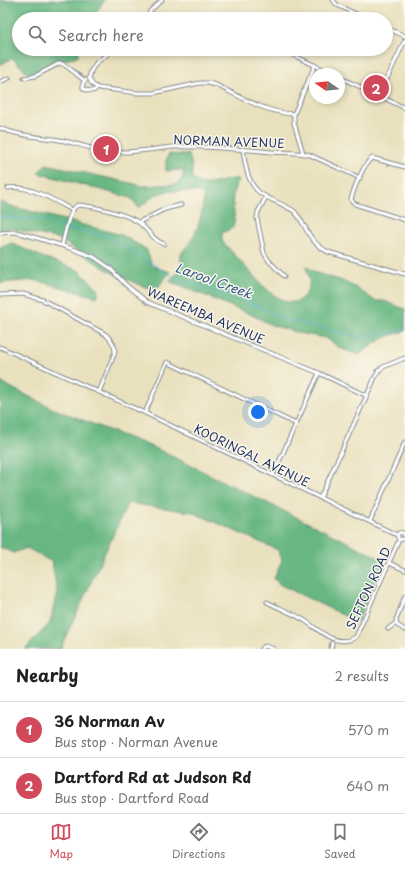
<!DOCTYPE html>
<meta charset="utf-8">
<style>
:root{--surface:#fff;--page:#f6f6f6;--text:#222;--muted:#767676;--line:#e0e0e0;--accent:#d1495b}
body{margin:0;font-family:"Playpen Sans",sans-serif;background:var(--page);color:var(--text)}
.compass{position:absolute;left:309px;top:68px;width:36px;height:36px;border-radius:50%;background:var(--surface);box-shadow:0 2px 6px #0003;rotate:284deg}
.you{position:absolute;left:258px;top:412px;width:14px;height:14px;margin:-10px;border:3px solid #fff;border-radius:50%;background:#1a73e8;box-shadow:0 0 0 6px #1a73e833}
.badge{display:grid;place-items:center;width:26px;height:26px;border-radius:50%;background:var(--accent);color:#fff;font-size:13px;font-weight:700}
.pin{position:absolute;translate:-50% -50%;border:2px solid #fff;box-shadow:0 1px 4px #0006}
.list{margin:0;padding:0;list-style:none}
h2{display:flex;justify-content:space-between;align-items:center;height:52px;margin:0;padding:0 16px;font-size:17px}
h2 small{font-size:13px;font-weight:400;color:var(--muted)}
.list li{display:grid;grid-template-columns:26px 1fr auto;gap:12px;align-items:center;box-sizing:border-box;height:56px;padding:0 16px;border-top:1px solid var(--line)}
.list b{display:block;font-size:15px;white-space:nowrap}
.list p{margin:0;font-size:13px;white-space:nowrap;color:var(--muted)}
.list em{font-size:13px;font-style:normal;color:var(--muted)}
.icon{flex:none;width:22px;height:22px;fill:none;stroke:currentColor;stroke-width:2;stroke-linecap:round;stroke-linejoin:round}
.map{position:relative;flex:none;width:405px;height:649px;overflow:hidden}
.search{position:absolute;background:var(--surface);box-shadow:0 2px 6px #0003;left:12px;right:12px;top:12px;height:44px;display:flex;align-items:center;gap:10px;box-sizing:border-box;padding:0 14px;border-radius:22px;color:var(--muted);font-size:15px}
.sheet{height:164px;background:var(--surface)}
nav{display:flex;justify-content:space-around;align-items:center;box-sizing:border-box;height:56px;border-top:1px solid var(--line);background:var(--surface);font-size:11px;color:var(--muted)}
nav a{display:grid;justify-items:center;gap:2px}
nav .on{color:var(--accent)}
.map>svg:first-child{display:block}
</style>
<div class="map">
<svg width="405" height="649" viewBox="0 0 405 649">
<rect width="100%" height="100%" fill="#fbf7ec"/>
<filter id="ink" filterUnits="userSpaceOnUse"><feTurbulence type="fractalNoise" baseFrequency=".025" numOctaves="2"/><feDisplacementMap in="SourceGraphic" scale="8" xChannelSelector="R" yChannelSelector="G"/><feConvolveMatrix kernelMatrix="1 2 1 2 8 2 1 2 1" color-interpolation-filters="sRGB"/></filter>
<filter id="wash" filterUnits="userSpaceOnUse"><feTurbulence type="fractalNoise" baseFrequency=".012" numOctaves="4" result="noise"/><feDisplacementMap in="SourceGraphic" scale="16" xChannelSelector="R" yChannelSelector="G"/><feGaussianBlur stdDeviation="0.9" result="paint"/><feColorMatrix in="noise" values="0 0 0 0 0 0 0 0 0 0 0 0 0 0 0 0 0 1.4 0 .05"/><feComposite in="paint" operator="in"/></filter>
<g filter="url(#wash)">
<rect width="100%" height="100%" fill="#e9e1be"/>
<g fill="#68b782" stroke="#427370">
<polygon points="0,0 105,0 91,19 19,19 19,49 79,49 78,56 61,61 30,75 12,58 0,65"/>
<path d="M169 154 189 155 192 166V178C207 192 223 177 239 179 236 185 232 192 233 200 233 211 236 216 233 228L222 233V241L261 284 272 294 286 302H297C312 291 311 283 306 266L316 273 340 280 355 287 375 301H384L405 309V331C386 335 374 343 359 355L340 348 326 338 299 333 272 325 250 314 169 281 181 270V253C196 239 202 217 204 197L199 192 168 191 155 195 139 208 131 198 38 173 46 164 143 186 178 184 183 177 184 170 166 171V161Z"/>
<polygon points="0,202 18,208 122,235 147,250 152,266 170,272 155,291 114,274 59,239 9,228 0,230"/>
<polygon points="11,243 42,257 78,270 99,290 97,297 34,280 0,283 0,248"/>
<polygon points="0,382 54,409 155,448 384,560 357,622 279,584 274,579 282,560 278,550 192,512 128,503 60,649 25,649 50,623 57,592 52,562 27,548 13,553 0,547"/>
</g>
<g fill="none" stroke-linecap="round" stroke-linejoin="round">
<polyline stroke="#56aed3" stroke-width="1" points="0,217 47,220 52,224 64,229 85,231 109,237 172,276 258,306 286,320 362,337 405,330"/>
</g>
</g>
<g filter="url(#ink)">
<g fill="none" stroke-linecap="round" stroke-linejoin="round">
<defs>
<g id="street">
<polyline points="333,0 337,5 367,19"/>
<polyline points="148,19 150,11 162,0"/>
<polyline points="386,28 405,36"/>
<path d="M114 49 96 63 91 71 89 78 92 84 98 88 138 93H153L200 83H208L216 85C241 97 266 113 294 114"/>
<polyline points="280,49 333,74"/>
<polyline points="339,77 405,108"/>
<path d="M24 78 35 76 60 63C66 64 78 76 84 80"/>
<path d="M86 80 83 83V88C88 92 93 92 98 88"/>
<polyline points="0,82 9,78"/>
<polyline points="379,96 405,40"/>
<path d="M0 128C18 136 40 137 59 140 79 143 96 152 116 152 135 153 154 149 173 147 206 146 238 149 271 152 284 153 297 152 310 155L360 178"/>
<path d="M243 149C245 164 247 183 260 193 270 200 283 204 294 211 308 226 306 240 328 252L405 274"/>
<polyline points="303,153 294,123 294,114 315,65"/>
<path d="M405 167 372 158C364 163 353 190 351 200L355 204 405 220"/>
<path d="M8 188C29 185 54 200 72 210"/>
<polyline points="266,197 258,212 257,218 264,253 269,261 284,276"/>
<polyline points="139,222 165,209 181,205"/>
<polyline points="0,233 16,232 27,235 70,248 94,257 110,268 126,285 147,302 319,373 367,396"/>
<path d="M62 245C65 235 69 208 78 205 94 206 126 214 138 222 148 229 152 240 164 244"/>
<path d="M0 295 23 294 43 300 105 334C111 339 115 344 115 352L99 392"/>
<polyline points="0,347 145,413 397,535"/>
<polyline points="145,413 167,362 296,424"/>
<polyline points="273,475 319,373"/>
<polyline points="320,498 378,371 383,367 405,358"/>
<polyline points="370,521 405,442"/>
<circle cx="401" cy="536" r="3.5"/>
<polyline points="389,563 405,570"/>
<polyline points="405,596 396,620 397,625 405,630"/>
<path d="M267 602C279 608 292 613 304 620 319 630 337 649 356 637L399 540"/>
<polyline points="388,629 396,623"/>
<polyline points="261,649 265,646 274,649"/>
<polyline points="331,649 332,643"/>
</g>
</defs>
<use href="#street" stroke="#82888e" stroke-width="5"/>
<use href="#street" stroke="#fff" stroke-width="3"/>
</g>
</g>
<g text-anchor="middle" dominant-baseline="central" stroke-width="3" stroke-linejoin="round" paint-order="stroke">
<g font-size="12" fill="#1b2f5e" stroke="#fbf7ec">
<text transform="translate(229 141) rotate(2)">NORMAN AVENUE</text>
<text transform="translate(206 315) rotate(23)">WAREEMBA AVENUE</text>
<text transform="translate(252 455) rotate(26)">KOORINGAL AVENUE</text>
<text transform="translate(368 588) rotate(-65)">SEFTON ROAD</text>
</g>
<g font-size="13" font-style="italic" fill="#305b87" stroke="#fbf7ec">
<text transform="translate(214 280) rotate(20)">Larool Creek</text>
</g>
</g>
</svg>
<svg class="compass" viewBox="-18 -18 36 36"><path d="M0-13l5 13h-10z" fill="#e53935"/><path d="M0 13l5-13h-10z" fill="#767676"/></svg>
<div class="you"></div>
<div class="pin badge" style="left:106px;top:149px">1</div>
<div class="pin badge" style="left:376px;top:88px">2</div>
<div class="search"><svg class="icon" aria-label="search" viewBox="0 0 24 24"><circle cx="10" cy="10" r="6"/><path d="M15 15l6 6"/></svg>Search here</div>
</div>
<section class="sheet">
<h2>Nearby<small>2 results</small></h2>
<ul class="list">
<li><span class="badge">1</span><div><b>36 Norman Av</b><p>Bus stop · Norman Avenue</p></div><em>570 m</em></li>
<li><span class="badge">2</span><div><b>Dartford Rd at Judson Rd</b><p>Bus stop · Dartford Road</p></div><em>640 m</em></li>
</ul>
</section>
<nav>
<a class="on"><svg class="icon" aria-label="map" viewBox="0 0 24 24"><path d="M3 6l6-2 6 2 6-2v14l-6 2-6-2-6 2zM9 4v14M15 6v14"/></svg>Map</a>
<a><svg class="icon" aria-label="directions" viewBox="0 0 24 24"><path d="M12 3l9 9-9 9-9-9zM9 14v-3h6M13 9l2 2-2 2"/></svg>Directions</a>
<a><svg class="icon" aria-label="saved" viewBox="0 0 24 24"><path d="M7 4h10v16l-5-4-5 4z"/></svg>Saved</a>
</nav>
